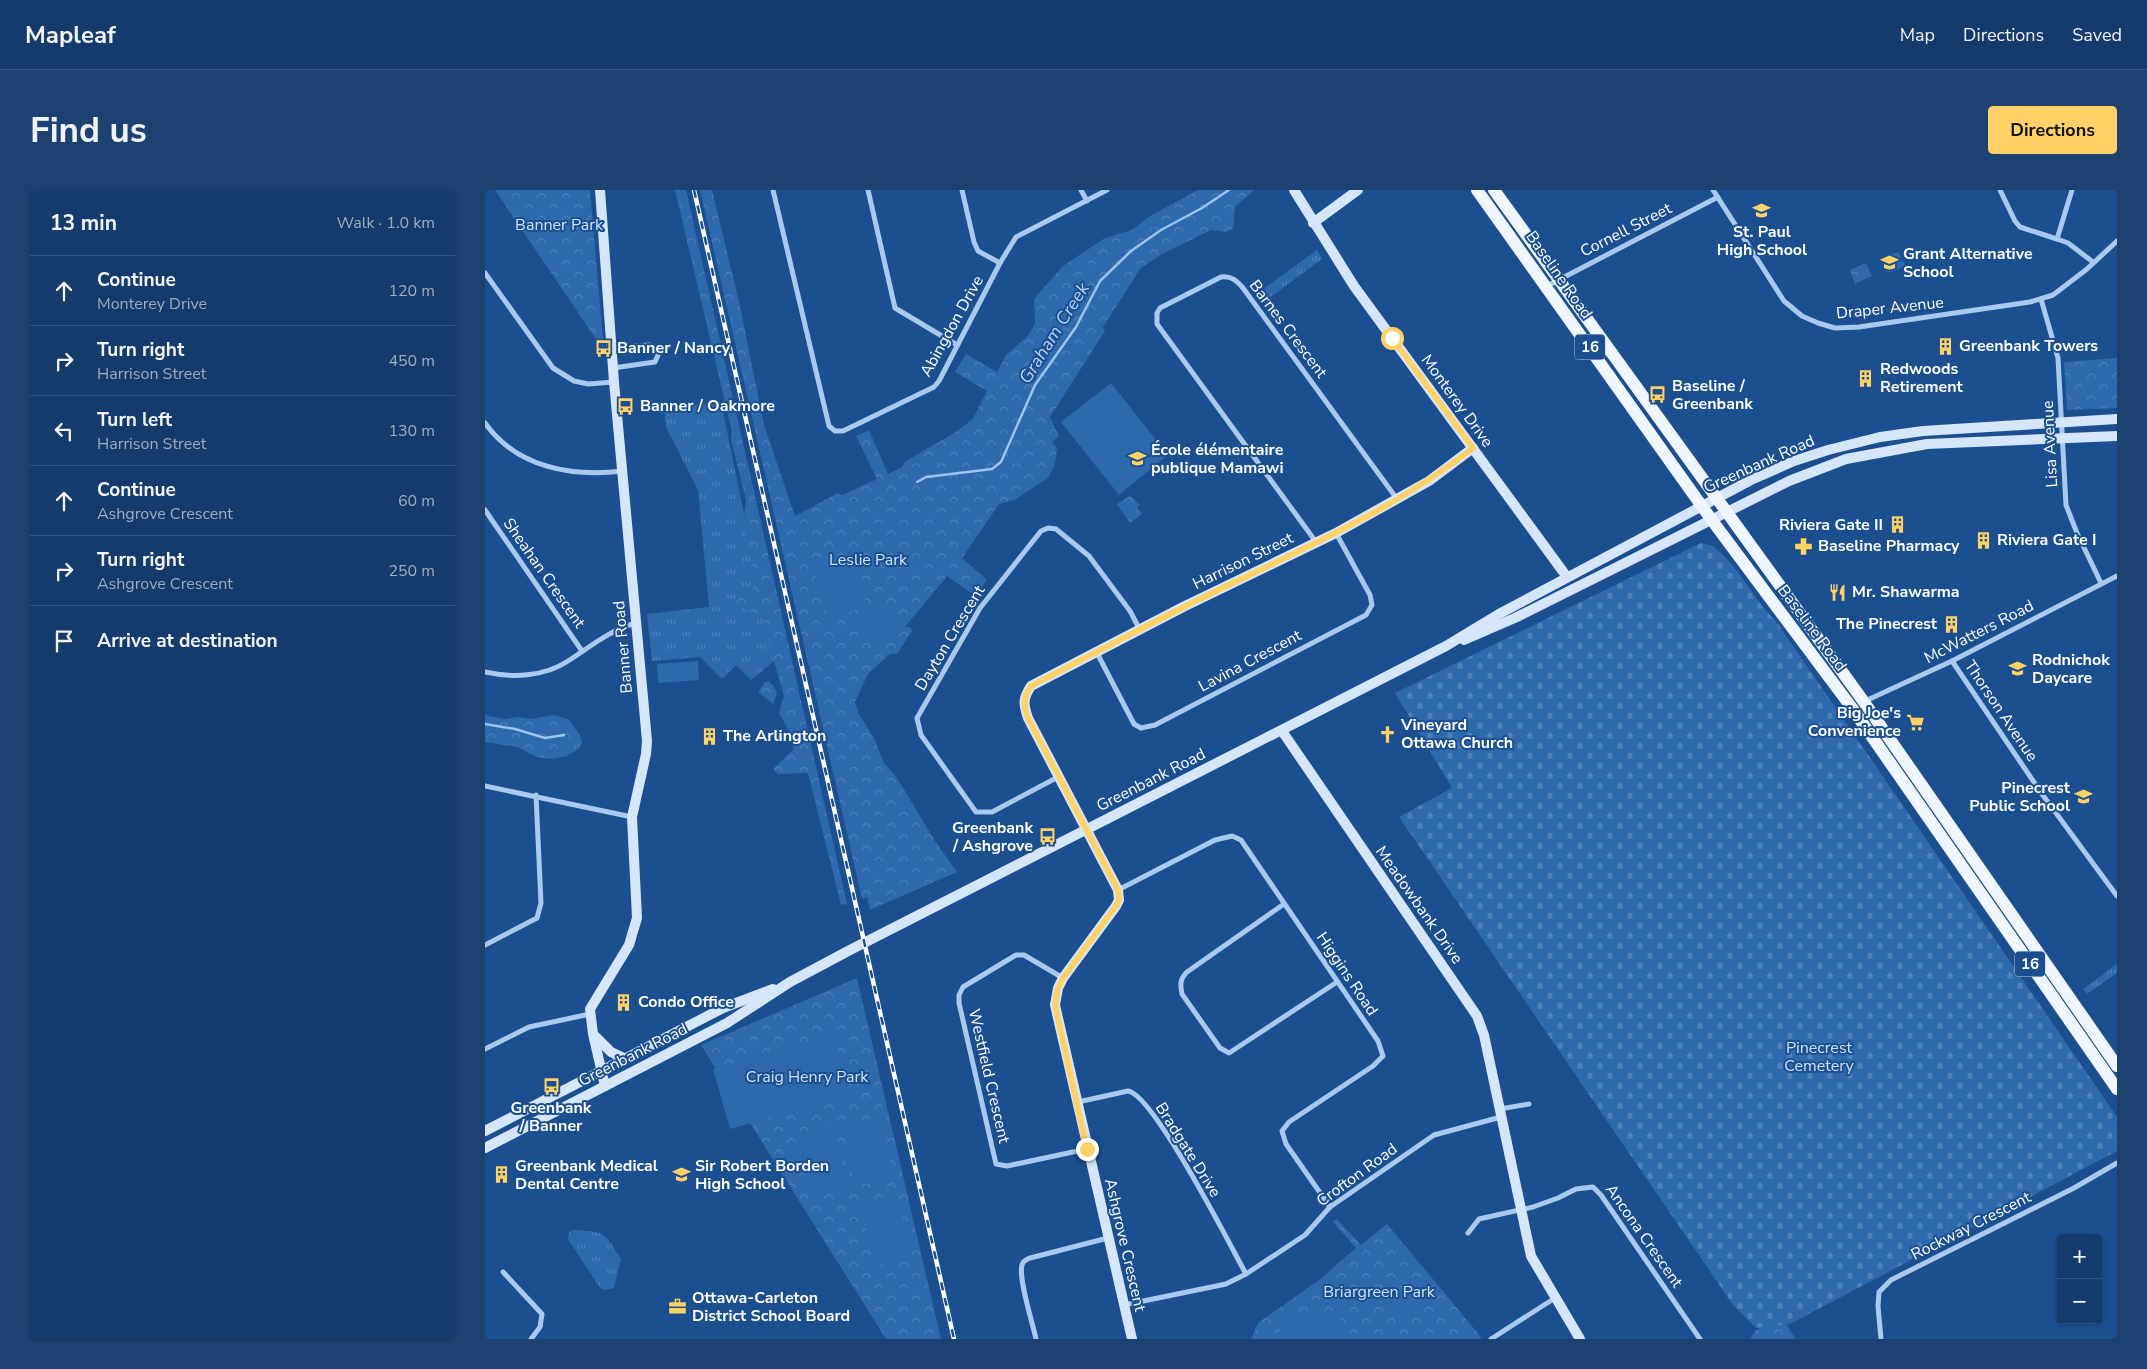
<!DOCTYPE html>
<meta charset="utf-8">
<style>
:root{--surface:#143b6b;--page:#1d4271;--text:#f1f3f6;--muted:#9dadc1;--line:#33557e;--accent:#ffd166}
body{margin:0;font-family:"Nunito Sans",sans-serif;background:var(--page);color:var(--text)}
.controls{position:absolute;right:15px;bottom:15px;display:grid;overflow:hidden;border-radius:5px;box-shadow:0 1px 4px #0004}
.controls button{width:45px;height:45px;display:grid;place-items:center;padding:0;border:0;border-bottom:1px solid var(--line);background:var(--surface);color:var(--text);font:25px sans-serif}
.stop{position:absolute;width:15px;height:15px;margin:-11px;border:4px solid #ffd166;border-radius:50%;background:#fff}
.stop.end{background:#ffd166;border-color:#fff;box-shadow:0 1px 5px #0008}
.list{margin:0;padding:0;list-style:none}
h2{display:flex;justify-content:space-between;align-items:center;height:65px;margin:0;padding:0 20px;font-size:21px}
h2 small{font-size:16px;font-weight:400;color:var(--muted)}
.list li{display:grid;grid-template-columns:32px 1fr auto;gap:15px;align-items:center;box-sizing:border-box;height:70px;padding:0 20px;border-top:1px solid var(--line)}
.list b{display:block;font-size:19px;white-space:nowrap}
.list p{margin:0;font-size:16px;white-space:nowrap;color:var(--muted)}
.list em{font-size:16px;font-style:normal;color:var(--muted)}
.icon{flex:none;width:28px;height:28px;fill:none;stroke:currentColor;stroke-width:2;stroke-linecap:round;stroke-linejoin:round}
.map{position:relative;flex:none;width:1632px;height:1149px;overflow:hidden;border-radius:5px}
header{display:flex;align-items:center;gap:30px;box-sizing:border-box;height:70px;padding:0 25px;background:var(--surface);border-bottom:1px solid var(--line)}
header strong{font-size:24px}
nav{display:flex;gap:28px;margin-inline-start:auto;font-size:18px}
.intro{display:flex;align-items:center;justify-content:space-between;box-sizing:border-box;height:120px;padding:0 30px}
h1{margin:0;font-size:35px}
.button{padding:12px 22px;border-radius:5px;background:var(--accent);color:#111;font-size:18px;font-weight:700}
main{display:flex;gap:30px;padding:0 30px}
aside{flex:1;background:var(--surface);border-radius:5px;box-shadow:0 1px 4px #0004}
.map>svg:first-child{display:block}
</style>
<header>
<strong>Mapleaf</strong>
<nav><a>Map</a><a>Directions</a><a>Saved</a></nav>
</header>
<div class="intro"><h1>Find us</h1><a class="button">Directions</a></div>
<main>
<aside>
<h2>13 min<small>Walk · 1.0 km</small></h2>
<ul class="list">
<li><svg class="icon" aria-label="ahead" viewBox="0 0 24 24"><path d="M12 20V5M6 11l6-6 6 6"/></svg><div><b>Continue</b><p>Monterey Drive</p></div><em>120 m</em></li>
<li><svg class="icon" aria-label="right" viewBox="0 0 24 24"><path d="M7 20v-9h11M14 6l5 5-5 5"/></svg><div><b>Turn right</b><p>Harrison Street</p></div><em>450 m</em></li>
<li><svg class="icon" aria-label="left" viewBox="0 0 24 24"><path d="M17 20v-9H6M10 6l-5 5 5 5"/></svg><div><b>Turn left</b><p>Harrison Street</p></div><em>130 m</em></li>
<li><svg class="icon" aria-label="ahead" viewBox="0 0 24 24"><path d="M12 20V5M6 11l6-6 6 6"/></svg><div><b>Continue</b><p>Ashgrove Crescent</p></div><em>60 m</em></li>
<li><svg class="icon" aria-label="right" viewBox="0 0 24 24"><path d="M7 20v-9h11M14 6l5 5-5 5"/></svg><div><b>Turn right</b><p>Ashgrove Crescent</p></div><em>250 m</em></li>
<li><svg class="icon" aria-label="arrive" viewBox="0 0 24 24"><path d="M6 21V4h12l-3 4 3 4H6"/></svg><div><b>Arrive at destination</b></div></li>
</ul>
</aside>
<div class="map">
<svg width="1632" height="1149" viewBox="0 0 1632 1149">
<defs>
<pattern id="grass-tufts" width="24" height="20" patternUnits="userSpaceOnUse" patternTransform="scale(1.25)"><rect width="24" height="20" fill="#2e69ad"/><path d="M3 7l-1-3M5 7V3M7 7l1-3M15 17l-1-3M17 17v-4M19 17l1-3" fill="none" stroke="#4d80b9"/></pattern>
<pattern id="forest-crowns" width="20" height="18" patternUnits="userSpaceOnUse" patternTransform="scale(1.25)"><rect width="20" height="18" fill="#2e69ad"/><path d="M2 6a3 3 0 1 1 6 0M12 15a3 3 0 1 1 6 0" fill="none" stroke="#4d80b9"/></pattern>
<pattern id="cemetery-stones" width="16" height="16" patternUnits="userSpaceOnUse" patternTransform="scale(1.25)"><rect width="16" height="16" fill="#2e69ad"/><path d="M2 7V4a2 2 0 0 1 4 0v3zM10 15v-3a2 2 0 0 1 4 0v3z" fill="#4d80b9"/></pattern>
</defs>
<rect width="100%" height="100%" fill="#1b4f8f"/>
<g fill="url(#grass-tufts)">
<polygon points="832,60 837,69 779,112 773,103"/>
<polygon points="236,212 289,471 266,490 251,475 237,489 215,467 167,471 162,424 224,417 213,300 181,237 179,219"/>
<polygon points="1632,774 1632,783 1602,804 1598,799"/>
<path d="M88 1040C122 1042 118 1041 136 1069L129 1098 119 1100 115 1098 83 1049 84 1042Z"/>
</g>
<g fill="url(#forest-crowns)">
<polygon points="10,0 105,0 119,161"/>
<polygon points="190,0 201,0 362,714 356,715 323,583 293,584 288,579 308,560 307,546 294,523 299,506 276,427 251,415 252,408 266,402 269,396 265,366 258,339 261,310 246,250 247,242"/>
<polygon points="215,0 227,0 255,116 279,235 310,326 353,303 357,305 392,289 371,246 384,240 403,284 417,277 419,272 469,243 488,229 502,201 470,182 481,164 512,182 521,165 543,146 550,133 549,109 578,76 620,48 647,40 665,26 713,0 769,0 750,17 748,39 741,42 726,40 677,64 656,78 618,137 620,141 565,227 574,246 567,252 572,258 570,274 563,288 529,310 514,314 477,368 502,390 490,406 462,386 420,437 425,437 427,441 412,464 405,464 383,484 370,512 374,524 389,548 399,573 410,585 450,651 472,682 385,720 382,707 377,709"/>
<polygon points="1413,62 1421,76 1403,83 1397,68"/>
<polygon points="1381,73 1387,86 1370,94 1365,80"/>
<polygon points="1632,168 1632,218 1582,220 1579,172"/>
<polygon points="645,306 655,315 652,318 657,324 645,333 632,314"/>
<polygon points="283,491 288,495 292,503 288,514 273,502 280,492"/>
<polygon points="0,525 19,529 33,527 47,529 69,525 83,529 95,545 97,552 94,559 81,566 67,569 52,567 32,557 0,552"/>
<polygon points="372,788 456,1149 401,1149 216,855"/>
<polygon points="852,1029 876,1055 902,1034 996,1147 995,1149 766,1149 773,1133 834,1090 871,1058 848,1032"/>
<polygon points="1287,1131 1300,1133 1311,1149 1265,1149 1270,1141"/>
</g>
<path fill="url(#cemetery-stones)" d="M1216 353C1220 354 1227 355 1230 358 1255 378 1268 409 1291 431L1632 927V961L1305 1134 1271 1138 1248 1115 914 627 967 598 910 503Z"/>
<g fill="#2e69ad">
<polygon points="626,193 683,265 634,305 576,232"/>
<polygon points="369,368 382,417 343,427 330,378"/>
<polygon points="397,407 419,433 391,457 369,431"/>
<polygon points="213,471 214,490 173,493 172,474"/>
<polygon points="348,845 365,906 245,939 228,879"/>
<polygon points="394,926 409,987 371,996 357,935"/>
<polygon points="349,936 364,997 326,1006 312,945"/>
<polygon points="412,1006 427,1067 390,1076 375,1015"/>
<polygon points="928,1110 935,1122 913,1136 906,1124"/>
<polygon points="854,1119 860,1149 797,1149 793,1131"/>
</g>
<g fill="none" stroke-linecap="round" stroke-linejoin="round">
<g stroke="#9cc4f0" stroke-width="2.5">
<polyline points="432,292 441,287 507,279 516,272 550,195 591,137 615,91 646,61 676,40 717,18 744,0"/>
<polyline points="0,534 30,539 60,548 79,545"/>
</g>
<g stroke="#a9c9ee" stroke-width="5">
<polyline points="288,0 344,236 350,241 358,241 449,197 454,191 515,73 531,47 622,0"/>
<polyline points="383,0 410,118 472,155"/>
<polyline points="477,0 489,52 493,61 515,73"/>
<polyline points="596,0 602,11"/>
<polyline points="1228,0 1299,111 1317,126 1333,133 1350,138 1374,137 1545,112 1568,105 1602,79 1632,51"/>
<polyline points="1515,0 1530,31 1535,37 1572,49 1587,0"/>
<polyline points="1572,49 1583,53 1608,72"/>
<polyline points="0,83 68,178 89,191 103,194 129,192"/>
<polyline points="1062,96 1233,7"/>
<polyline points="1556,109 1573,168 1581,315 1592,343 1616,393"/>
<polyline points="126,158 164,155 169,157 173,165 170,172 128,178"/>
<path d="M0 233C32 278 87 287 138 281"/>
<polyline points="0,320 97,461"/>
<path d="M831 352 672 134V123L675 118 736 87C747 86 751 90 758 98L912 309"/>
<polyline points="612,463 649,534 656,538 670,535 881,425 887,415 885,405 851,343"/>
<polyline points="1467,471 1557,604 1632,706"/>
<path d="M0 482C27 488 59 487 83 471 105 457 125 440 151 433"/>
<polyline points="1378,512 1467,471 1632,386"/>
<polyline points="573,587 507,622 491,622 436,545 432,528 495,418 556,341 563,338 571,339 604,366 645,421 655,440"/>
<polyline points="0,596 147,627"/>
<polyline points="633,700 730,650 747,646 756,650 893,851 898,866 888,876 804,932 797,941 801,954 845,1017"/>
<path d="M799 714 702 782C695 789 695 794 697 804L735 858 744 863 852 792"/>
<polyline points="0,755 52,728 56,713 51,605"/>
<polyline points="578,788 539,765 531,765 478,797 474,805 474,813 511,974 522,976 602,959"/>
<polyline points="0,859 44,837 105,824"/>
<path d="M593 912 643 901C669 905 745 1055 761 1084"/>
<polyline points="1015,919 1044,914"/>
<polyline points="983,1043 994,1029 1048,1017 1073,1008 1091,999 1108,997 1116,1005 1215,1149"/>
<polyline points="18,1082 57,1124 55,1137 46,1149"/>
<polyline points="639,1115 741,1094 761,1084 820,1045 845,1017 949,945 1016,927"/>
<path d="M551 1149C548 1134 533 1088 537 1075 538 1070 544 1068 549 1067L623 1048"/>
<polyline points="1006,1149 1070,1108"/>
<polyline points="1396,1149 1393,1116 1394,1102 1406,1090 1589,998 1632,973"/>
</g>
<g stroke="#d6e6fa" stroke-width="10">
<polyline points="115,0 129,192 162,551 161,564 147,627 152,728 144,755 105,819 108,844 120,896"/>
<polyline points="809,0 869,96 1082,387"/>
<polyline points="828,33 873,0"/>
<polyline points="979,450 1032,427 1304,291 1361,269 1442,254 1632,246"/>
<polyline points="797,541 992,826 999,845 1046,1066 1095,1149"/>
<polyline points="111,847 126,862 141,869"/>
<polyline points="0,941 238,818 288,799"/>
<polyline points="0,958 242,833 305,792 365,760 961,456 1014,424 1266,290 1309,271 1343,260 1395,247 1438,241 1632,229"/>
<path d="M647 1149 570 815 573 798 578 788 631 716 634 710 633 700 543 528C538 514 538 508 546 496L698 417 851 343 944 291 988 258"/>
</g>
<g stroke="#f0f6ff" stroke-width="12">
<polyline points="992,0 1226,329 1367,518 1632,899"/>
<polyline points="1009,0 1379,512 1632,876"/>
</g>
<defs>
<polyline id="rail" points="209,0 469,1149"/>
</defs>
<use href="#rail" stroke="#fff" stroke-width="4.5"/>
<use href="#rail" stroke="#1b4f8f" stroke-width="2.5" stroke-dasharray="8" stroke-linecap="butt"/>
</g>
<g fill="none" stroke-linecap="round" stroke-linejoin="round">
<path stroke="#ffd166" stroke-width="6" d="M602 959 570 815 573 798 578 788 631 716 634 710 633 700 543 528C538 514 538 508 546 496 597 470 647 443 697 418 796 368 901 326 988 258L907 148"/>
</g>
<defs>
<symbol id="school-bare" viewBox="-9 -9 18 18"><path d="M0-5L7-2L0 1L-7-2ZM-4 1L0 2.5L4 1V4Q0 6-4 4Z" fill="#ffd166" stroke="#1b4f8f" stroke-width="2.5" paint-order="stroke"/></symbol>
<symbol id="building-bare" viewBox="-9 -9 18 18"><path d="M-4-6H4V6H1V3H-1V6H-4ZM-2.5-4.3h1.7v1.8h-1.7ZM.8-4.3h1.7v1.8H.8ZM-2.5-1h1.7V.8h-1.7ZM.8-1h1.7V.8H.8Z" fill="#ffd166" stroke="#1b4f8f" stroke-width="2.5" paint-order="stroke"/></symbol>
<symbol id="bus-bare" viewBox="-9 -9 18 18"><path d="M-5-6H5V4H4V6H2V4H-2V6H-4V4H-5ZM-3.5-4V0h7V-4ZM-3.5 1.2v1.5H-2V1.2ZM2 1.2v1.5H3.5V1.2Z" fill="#ffd166" stroke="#1b4f8f" stroke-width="2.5" paint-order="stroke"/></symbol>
<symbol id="pharmacy-bare" viewBox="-9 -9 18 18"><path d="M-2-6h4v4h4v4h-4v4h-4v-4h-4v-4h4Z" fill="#ffd166" stroke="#1b4f8f" stroke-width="2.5" paint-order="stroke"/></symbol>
<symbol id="restaurant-bare" viewBox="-9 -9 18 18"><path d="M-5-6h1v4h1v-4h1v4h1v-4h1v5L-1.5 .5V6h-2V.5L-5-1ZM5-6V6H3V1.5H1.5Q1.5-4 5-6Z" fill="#ffd166" stroke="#1b4f8f" stroke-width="2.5" paint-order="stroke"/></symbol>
<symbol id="supermarket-bare" viewBox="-9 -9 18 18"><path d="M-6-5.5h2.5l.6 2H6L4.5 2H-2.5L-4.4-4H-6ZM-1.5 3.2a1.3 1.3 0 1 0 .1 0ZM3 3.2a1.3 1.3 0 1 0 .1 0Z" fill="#ffd166" stroke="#1b4f8f" stroke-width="2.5" paint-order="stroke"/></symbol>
<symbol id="church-bare" viewBox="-9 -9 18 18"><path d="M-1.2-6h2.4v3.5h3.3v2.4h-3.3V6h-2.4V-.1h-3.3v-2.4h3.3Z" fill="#ffd166" stroke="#1b4f8f" stroke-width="2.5" paint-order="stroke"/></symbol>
<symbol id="office-bare" viewBox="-9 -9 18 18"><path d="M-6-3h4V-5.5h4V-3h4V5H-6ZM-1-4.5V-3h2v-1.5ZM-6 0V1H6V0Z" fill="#ffd166" stroke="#1b4f8f" stroke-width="2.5" paint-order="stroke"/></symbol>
</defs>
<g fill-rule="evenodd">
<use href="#school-bare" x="1264" y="8" width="25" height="25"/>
<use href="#school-bare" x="1392" y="60" width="25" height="25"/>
<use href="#building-bare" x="1448" y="144" width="25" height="25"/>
<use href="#bus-bare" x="106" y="146" width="25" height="25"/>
<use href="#building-bare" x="1368" y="176" width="25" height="25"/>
<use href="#bus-bare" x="1160" y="192" width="25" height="25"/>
<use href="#bus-bare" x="128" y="204" width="25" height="25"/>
<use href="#school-bare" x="640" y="256" width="25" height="25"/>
<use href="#building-bare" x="1400" y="322" width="25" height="25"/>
<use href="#building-bare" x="1486" y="338" width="25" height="25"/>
<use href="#pharmacy-bare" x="1306" y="344" width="25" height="25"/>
<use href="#restaurant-bare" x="1340" y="390" width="25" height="25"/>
<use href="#building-bare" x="1454" y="422" width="25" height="25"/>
<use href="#school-bare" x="1520" y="466" width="25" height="25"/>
<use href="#supermarket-bare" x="1418" y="520" width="25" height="25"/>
<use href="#church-bare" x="890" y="532" width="25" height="25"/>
<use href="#building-bare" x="212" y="534" width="25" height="25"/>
<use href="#school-bare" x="1586" y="594" width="25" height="25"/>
<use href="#bus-bare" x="550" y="634" width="25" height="25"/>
<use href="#building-bare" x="126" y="800" width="25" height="25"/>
<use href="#bus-bare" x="54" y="884" width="25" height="25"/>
<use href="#building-bare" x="4" y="972" width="25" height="25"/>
<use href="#school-bare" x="184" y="972" width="25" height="25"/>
<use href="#office-bare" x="180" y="1104" width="25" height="25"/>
</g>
<g text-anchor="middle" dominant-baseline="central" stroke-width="4" stroke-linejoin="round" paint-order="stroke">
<g fill="#1b4f8f" stroke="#bbcadd" stroke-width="1">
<rect x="1090" y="144.5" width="30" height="25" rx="4"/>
<rect x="1530" y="761.5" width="30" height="25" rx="4"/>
</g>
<g font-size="15" font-weight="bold" fill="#fff">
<text x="1105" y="157">16</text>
<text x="1545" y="774">16</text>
</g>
<g font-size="16" fill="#cfe3fa" stroke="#1b4f8f">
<text x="74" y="35">Banner Park</text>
<text x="383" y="370">Leslie Park</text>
<text x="1334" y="858">Pinecrest<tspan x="1334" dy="18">Cemetery</tspan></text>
<text x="322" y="887">Craig Henry Park</text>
<text x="894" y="1102">Briargreen Park</text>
</g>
<g font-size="16" fill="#fff" stroke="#1b4f8f">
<text transform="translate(1141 40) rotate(-27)">Cornell Street</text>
<text transform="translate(1074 85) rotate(55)">Baseline Road</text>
<text transform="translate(1405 118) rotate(-6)">Draper Avenue</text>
<text transform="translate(467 136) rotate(-61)">Abingdon Drive</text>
<text transform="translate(803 139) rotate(53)">Barnes Crescent</text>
<text transform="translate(972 211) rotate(54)">Monterey Drive</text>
<text transform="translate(1565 254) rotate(-93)">Lisa Avenue</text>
<text transform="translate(1274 274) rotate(-24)">Greenbank Road</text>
<text transform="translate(758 371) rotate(-26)">Harrison Street</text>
<text transform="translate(59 383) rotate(55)">Sheahan Crescent</text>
<text transform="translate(1327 438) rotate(53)">Baseline Road</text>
<text transform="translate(1494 442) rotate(-27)">McWatters Road</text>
<text transform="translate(465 448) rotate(-59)">Dayton Crescent</text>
<text transform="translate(138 457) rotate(-95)">Banner Road</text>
<text transform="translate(765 471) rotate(-28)">Lavina Crescent</text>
<text transform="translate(1516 521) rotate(56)">Thorson Avenue</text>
<text transform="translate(666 590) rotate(-27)">Greenbank Road</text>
<text transform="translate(934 715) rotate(55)">Meadowbank Drive</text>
<text transform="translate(862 784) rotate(56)">Higgins Road</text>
<text transform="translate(148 865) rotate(-27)">Greenbank Road</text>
<text transform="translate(504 886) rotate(77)">Westfield Crescent</text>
<text transform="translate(703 960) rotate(58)">Bradgate Drive</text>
<text transform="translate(872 985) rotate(-36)">Crofton Road</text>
<text transform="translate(1486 1036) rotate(-27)">Rockway Crescent</text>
<text transform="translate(1159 1046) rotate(55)">Ancona Crescent</text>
<text transform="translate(640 1055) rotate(77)">Ashgrove Crescent</text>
</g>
<g font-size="16" font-weight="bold" fill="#fff" stroke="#1b4f8f" text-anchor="start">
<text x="1277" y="42" text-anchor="middle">St. Paul<tspan x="1277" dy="18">High School</tspan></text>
<text x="1418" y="64">Grant Alternative<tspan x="1418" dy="18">School</tspan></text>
<text x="1474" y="156">Greenbank Towers</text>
<text x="132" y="158">Banner / Nancy</text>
<text x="1395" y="179">Redwoods<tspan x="1395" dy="18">Retirement</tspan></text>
<text x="1187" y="196">Baseline /<tspan x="1187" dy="18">Greenbank</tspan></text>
<text x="155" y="216">Banner / Oakmore</text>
<text x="666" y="260">École élémentaire<tspan x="666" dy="18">publique Mamawi</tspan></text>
<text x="1398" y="335" text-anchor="end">Riviera Gate II</text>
<text x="1512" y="350">Riviera Gate I</text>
<text x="1333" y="356">Baseline Pharmacy</text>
<text x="1367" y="402">Mr. Shawarma</text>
<text x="1452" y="434" text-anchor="end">The Pinecrest</text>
<text x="1547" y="470">Rodnichok<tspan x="1547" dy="18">Daycare</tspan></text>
<text x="1416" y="523" text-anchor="end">Big Joe's<tspan x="1416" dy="18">Convenience</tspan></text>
<text x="916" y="535">Vineyard<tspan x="916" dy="18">Ottawa Church</tspan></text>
<text x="238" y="546">The Arlington</text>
<text x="1585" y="598" text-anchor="end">Pinecrest<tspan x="1585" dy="18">Public School</tspan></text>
<text x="548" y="638" text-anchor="end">Greenbank<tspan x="548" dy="18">/ Ashgrove</tspan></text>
<text x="153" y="812">Condo Office</text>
<text x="66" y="918" text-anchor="middle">Greenbank<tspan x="66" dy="18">/ Banner</tspan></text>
<text x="30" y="976">Greenbank Medical<tspan x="30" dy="18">Dental Centre</tspan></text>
<text x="210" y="976">Sir Robert Borden<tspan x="210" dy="18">High School</tspan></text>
<text x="207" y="1108">Ottawa-Carleton<tspan x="207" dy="18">District School Board</tspan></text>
</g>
<g font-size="18" font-style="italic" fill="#b5d3f5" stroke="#1b4f8f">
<text transform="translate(569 143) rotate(-58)">Graham Creek</text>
</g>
</g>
</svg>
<div class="controls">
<button>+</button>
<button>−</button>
</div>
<div class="stop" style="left:907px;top:148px"></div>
<div class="stop end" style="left:602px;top:959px"></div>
</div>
</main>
